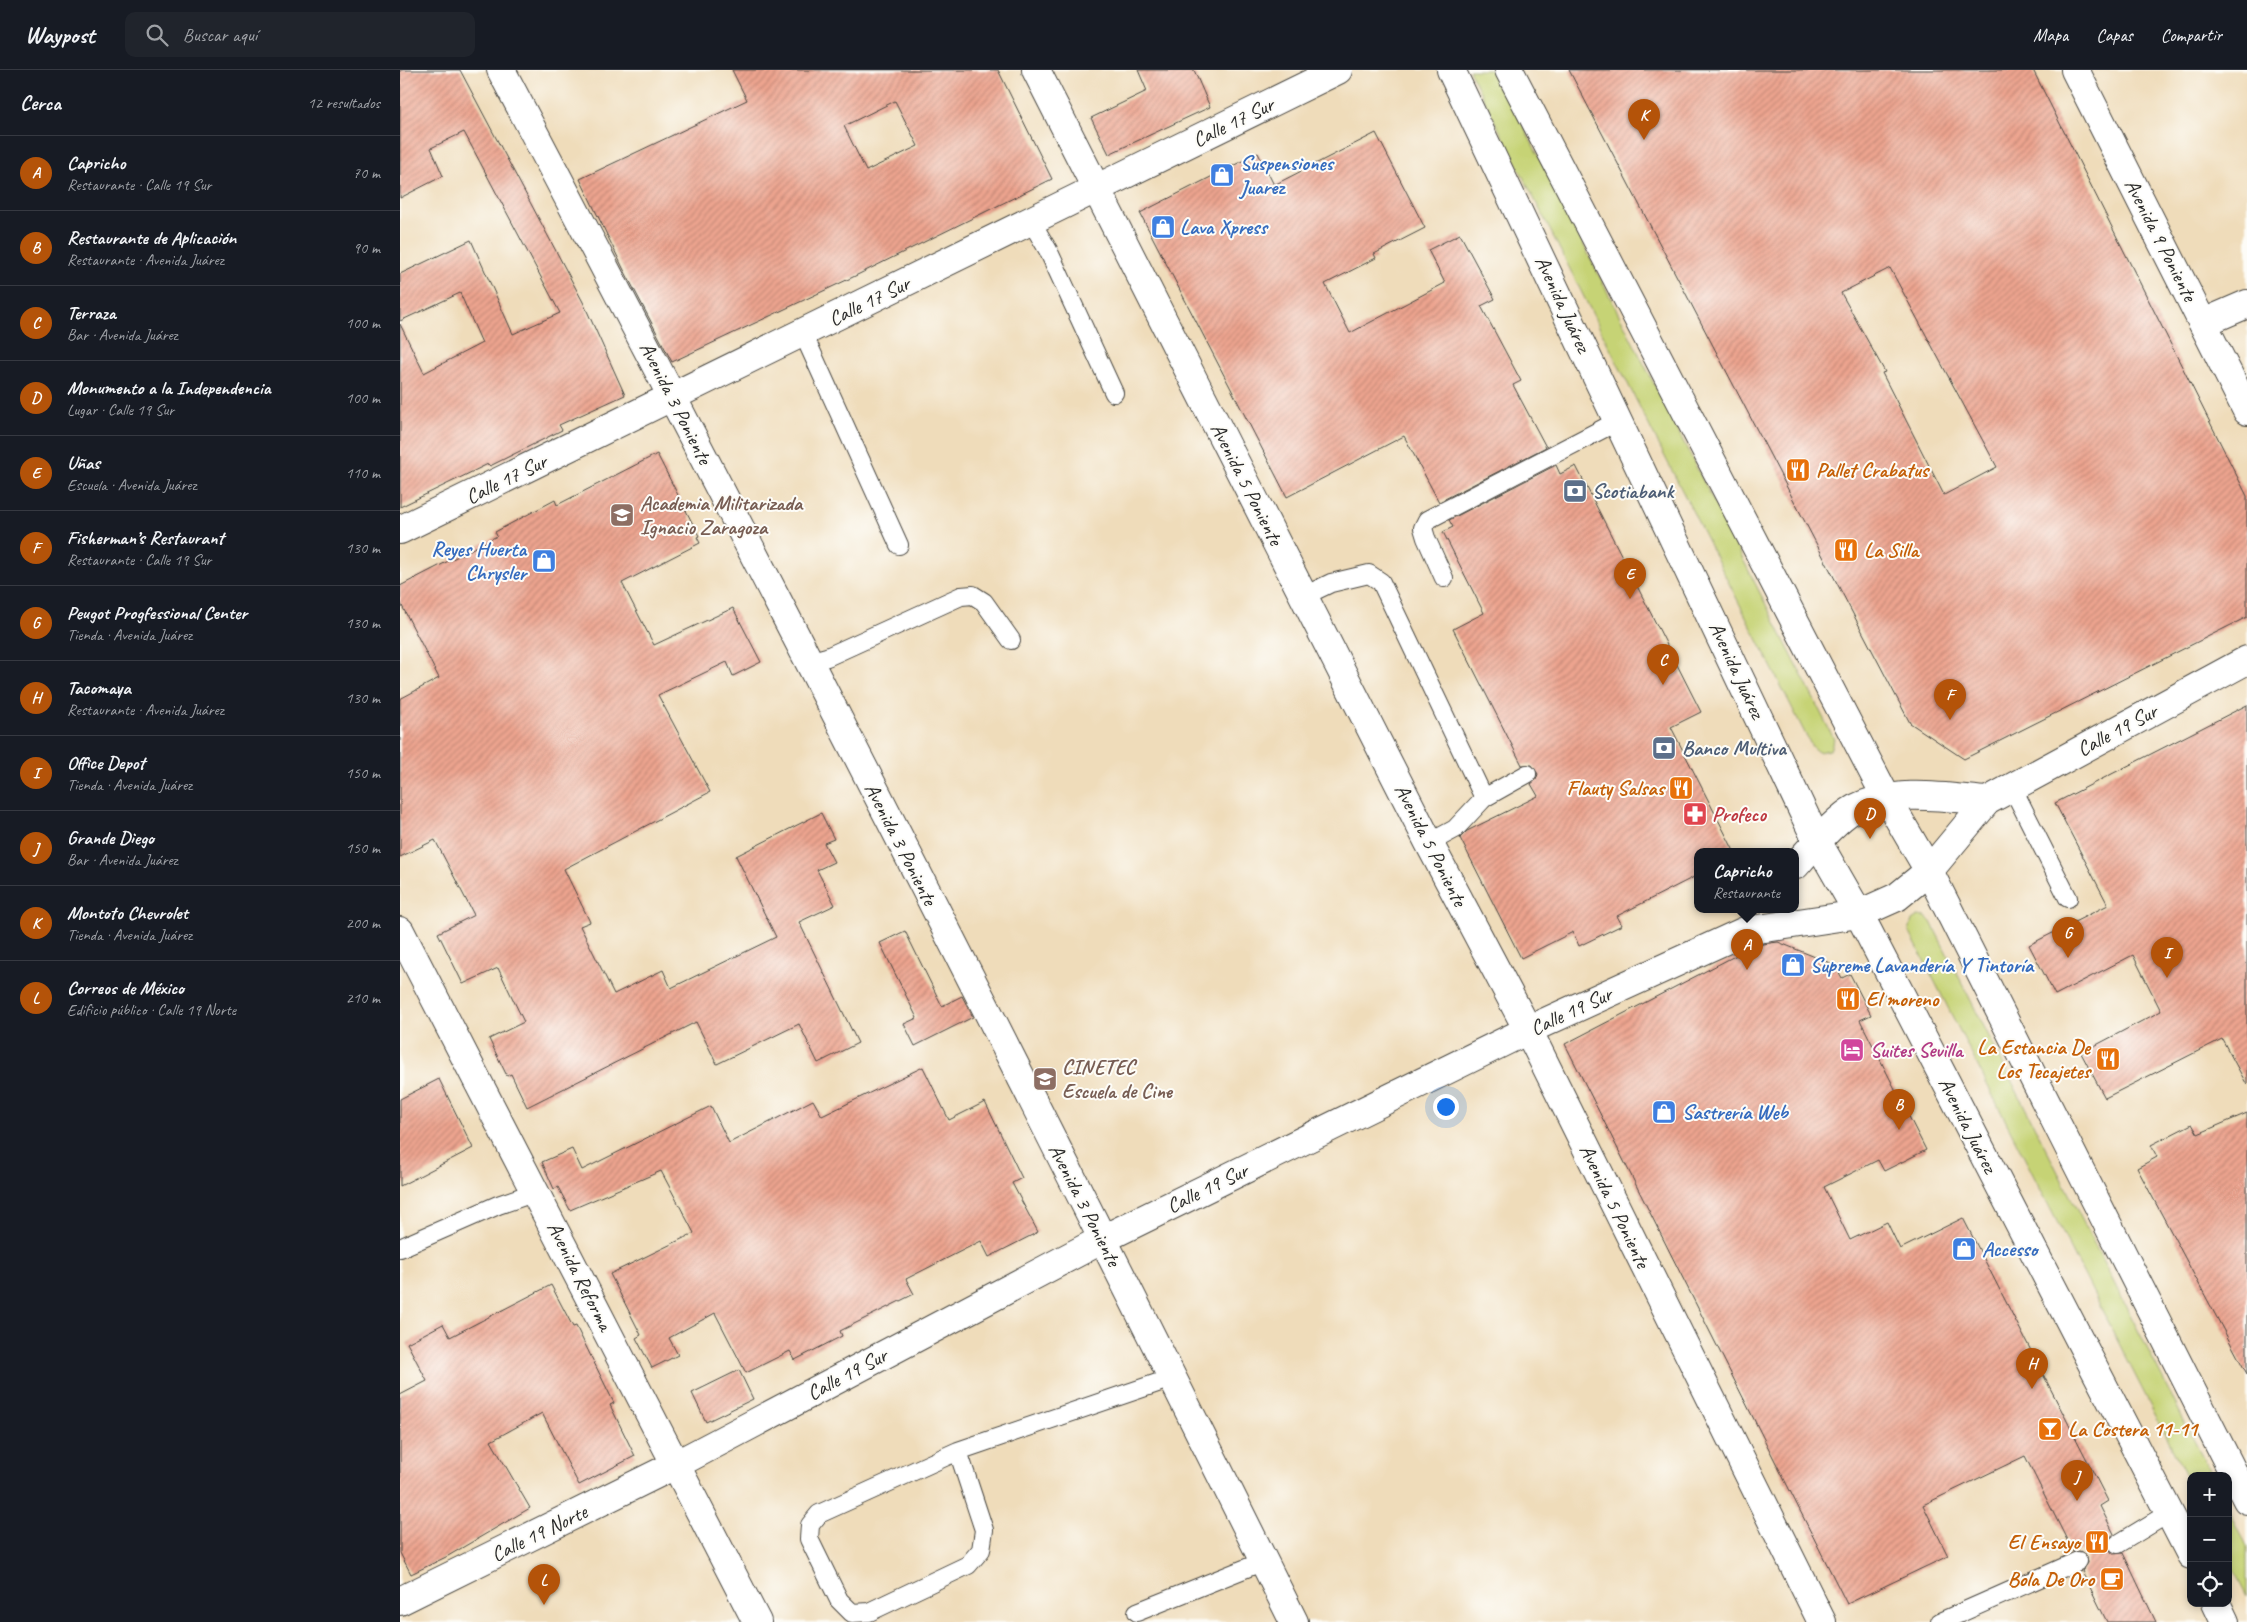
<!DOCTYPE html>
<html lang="es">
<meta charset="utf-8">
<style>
:root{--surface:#171b24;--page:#20242c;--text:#f1f3f6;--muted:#9ea1a6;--line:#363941;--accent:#b45309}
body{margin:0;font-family:Caveat,sans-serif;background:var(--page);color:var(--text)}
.controls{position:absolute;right:15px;bottom:15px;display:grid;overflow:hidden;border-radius:10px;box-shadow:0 2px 8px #0003}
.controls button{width:45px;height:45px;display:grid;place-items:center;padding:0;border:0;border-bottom:1px solid var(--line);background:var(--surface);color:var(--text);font:25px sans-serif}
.you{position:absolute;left:1045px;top:1036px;width:18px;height:18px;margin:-12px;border:4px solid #fff;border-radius:50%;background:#1a73e8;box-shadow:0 0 0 8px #1a73e833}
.badge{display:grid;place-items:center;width:32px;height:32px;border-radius:50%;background:var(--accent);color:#fff;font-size:16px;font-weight:700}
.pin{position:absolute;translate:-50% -41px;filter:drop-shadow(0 1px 2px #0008)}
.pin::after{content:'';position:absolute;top:26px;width:18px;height:15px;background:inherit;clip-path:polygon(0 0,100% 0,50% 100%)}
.popup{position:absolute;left:1294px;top:778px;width:105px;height:65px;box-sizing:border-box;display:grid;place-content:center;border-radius:10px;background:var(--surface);filter:drop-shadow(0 1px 4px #0005);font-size:16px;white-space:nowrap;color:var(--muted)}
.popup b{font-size:19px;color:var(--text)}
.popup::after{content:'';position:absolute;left:50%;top:100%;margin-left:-10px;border:10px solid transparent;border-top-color:var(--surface)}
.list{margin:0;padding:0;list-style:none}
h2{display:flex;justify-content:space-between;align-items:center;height:65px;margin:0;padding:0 20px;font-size:21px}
h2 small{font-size:16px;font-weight:400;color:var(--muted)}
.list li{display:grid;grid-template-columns:32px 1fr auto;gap:15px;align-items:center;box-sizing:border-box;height:75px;padding:0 20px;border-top:1px solid var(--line)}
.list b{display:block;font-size:19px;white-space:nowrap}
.list p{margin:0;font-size:16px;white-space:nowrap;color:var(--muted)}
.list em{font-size:16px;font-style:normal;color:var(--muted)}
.icon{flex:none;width:28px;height:28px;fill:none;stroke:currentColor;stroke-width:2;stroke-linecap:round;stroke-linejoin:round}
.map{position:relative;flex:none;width:1847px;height:1552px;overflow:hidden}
header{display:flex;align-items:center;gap:30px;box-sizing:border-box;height:70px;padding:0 25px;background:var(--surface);border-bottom:1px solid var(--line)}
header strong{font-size:24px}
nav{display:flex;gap:28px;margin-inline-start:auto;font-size:18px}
.search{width:350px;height:45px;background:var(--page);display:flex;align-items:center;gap:12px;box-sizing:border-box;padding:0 18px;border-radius:10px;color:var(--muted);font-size:19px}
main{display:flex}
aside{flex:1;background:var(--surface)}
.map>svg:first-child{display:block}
</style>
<header>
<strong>Waypost</strong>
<div class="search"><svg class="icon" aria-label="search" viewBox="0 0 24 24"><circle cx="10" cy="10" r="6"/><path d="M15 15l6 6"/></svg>Buscar aquí</div>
<nav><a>Mapa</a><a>Capas</a><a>Compartir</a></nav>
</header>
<main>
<aside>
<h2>Cerca<small>12 resultados</small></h2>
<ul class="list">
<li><span class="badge">A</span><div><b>Capricho</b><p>Restaurante · Calle 19 Sur</p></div><em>70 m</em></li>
<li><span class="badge">B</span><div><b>Restaurante de Aplicación</b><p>Restaurante · Avenida Juárez</p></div><em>90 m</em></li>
<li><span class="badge">C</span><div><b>Terraza</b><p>Bar · Avenida Juárez</p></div><em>100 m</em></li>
<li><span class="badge">D</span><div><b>Monumento a la Independencia</b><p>Lugar · Calle 19 Sur</p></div><em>100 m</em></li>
<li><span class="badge">E</span><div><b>Uñas</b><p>Escuela · Avenida Juárez</p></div><em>110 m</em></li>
<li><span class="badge">F</span><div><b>Fisherman’s Restaurant</b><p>Restaurante · Calle 19 Sur</p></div><em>130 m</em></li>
<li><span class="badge">G</span><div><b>Peugot Progfessional Center</b><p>Tienda · Avenida Juárez</p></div><em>130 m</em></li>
<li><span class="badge">H</span><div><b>Tacomaya</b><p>Restaurante · Avenida Juárez</p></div><em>130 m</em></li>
<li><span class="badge">I</span><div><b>Office Depot</b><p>Tienda · Avenida Juárez</p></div><em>150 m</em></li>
<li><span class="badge">J</span><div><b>Grande Diego</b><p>Bar · Avenida Juárez</p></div><em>150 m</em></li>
<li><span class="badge">K</span><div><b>Montoto Chevrolet</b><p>Tienda · Avenida Juárez</p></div><em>200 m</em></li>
<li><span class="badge">L</span><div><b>Correos de México</b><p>Edificio público · Calle 19 Norte</p></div><em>210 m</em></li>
</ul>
</aside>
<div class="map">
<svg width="1847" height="1552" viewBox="0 0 1847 1552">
<defs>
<pattern id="building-hatch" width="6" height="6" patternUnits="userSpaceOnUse" patternTransform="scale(1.25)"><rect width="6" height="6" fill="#eda48f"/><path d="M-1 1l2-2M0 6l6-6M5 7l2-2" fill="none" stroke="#c08675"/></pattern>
</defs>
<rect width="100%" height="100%" fill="#fdfcf7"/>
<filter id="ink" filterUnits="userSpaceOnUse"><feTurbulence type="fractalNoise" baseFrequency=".02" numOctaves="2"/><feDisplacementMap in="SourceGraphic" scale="10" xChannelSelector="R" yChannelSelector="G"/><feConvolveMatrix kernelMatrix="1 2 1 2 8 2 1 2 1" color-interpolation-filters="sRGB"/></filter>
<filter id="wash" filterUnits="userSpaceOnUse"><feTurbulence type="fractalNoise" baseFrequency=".0096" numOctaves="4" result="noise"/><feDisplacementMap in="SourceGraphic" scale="20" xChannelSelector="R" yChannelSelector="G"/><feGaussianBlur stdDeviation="1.12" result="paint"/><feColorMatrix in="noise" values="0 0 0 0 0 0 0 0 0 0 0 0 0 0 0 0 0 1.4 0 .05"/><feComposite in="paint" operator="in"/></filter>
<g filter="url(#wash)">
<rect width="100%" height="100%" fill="#efdcba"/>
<g fill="#c6d375" stroke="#787f50">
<polygon points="1069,0 1095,0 1434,669 1430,680 1418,682 1412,677"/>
<polygon points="1518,846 1526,847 1531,852 1812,1406 1791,1406 1791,1415 1509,861 1512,850"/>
<polygon points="1828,1439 1847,1476 1847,1526 1828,1489"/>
</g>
<g id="blocks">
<g fill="url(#building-hatch)" fill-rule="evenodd">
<polygon points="0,0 60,0 183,232 225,325 159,355 162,360 90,396 88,394 0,437 0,254 24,303 82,273 60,223 0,251 0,204 71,170 113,264 160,243 64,62 31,78 43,106 0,128"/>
<path d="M332 0H598L652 109 451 208 272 292 223 198 180 109 347 30ZM495 31 518 76 466 101 444 56Z"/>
<polygon points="738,0 794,0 810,37 709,84 691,48 747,21"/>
<path d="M1169 0H1633L1847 426V547L1564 689 1510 653ZM1490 198 1597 397 1544 425 1482 303 1485 302 1441 223Z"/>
<polygon points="976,63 1025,158 974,184 976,188 925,214 950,263 1045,213 1028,180 1060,164 1095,229 1081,236 1121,311 1113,315 1146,377 1039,432 1004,366 887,427 740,143 858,83 874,115"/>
<polygon points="257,384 299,466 297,467 300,473 222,513 254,575 333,538 361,592 333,606 327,592 258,625 310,722 164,799 190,852 180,856 214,924 263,900 271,918 376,867 336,786 421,743 434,769 424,773 434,792 417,800 435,835 399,852 458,973 418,993 399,954 317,994 296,952 127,1037 111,1004 107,1006 89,969 124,952 98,898 63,914 38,863 74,845 35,770 0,787 0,629 39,608 0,532 0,516 97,466 95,462 155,430 157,435"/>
<polygon points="1156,395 1160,404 1176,396 1301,642 1271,657 1334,781 1298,781 1298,805 1217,846 1222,855 1179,876 1173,862 1121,888 1060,768 1067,761 1138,726 1131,714 1136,710 1138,704 1132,695 1122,695 1053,559 1084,543 1043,462 1053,457 1049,450"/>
<polygon points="1847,635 1847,1015 1822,969 1705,1028 1681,983 1761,941 1733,885 1655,925 1629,875 1708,835 1655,733"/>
<polygon points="505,861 542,936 562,926 573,947 515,976 504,954 517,948 480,873"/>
<polygon points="1378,872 1435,895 1442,908 1450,904 1471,945 1460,950 1526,1080 1484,1101 1478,1090 1424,1117 1450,1170 1487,1152 1500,1179 1563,1148 1708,1431 1700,1436 1714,1464 1708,1469 1709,1479 1713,1484 1723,1483 1756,1552 1707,1552 1682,1501 1688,1493 1687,1486 1680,1481 1673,1482 1625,1386 1523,1435 1548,1486 1447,1534 1165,974 1356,875"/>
<polygon points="523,997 549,1050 585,1032 622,1108 612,1113 638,1162 589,1187 581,1171 506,1209 514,1224 440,1261 442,1266 395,1290 390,1281 346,1303 315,1243 269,1268 278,1285 252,1298 236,1268 241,1265 210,1204 294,1163 261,1101 170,1140 158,1117 154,1119 142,1092 172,1079 182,1100 311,1036 329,1073 413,1030 422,1046"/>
<polygon points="39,1009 73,1078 0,1116 0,1029"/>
<polygon points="1847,1043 1847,1304 1737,1098 1757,1087 1751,1075 1792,1054 1798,1064"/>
<polygon points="151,1215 173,1257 176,1256 214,1333 210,1335 235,1386 179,1415 142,1343 91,1371 130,1438 48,1486 11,1504 0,1483 0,1325 27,1311 7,1273 43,1254 50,1267"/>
<polygon points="339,1300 353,1329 306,1352 292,1323"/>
</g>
</g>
</g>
<g filter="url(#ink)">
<use href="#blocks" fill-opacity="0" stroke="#484640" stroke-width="1"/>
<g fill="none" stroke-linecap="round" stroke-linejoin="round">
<defs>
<g id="service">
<polyline points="631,151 648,180 714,323"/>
<polyline points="403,263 499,475"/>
<polyline points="1044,508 1026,468 1023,458 1027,450 1218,351"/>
<polyline points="904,526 931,513 969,504 981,512 1084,728 1055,759 1029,773"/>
<polyline points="408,592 427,587 561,526 573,525 584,532 611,570"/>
<polyline points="1612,717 1668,828"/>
<polyline points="1084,728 1127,704"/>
<polyline points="0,1178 98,1135 136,1122"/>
<polyline points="558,1381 584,1460 581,1480 568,1495 469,1542 452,1543 439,1530 409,1469 410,1455 419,1444 558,1381 772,1308"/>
<polyline points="1718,1474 1769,1443"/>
<polyline points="737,1542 864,1491"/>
<polyline points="1540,1552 1678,1491"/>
</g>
<g id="minor">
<path d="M101 0C372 514 636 1032 894 1552"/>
<polyline points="636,0 1029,773 1128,960 1422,1552"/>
<polyline points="1675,0 1847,341"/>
<polyline points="1803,253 1847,234"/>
<polyline points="0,460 938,0"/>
<path d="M1396 795C1409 780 1437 748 1454 739 1496 718 1542 727 1587 731"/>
<polyline points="0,861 357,1552"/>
<polyline points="0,1531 277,1394 703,1169 1128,960 1345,861 1459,844 1497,827 1529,801 1587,731 1847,590"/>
</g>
<g id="secondary">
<polyline points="1051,0 1417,771 1459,844 1791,1485"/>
<polyline points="1109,0 1486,727 1529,801 1847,1430"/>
<polyline points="1816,1533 1825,1552"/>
</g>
</defs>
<use href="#service" stroke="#484640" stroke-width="20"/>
<use href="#minor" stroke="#484640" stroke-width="30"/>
<use href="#secondary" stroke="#484640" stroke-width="30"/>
<use href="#service" stroke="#fff" stroke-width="18"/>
<use href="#minor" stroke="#fff" stroke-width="28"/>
<use href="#secondary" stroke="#fff" stroke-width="28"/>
</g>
</g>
<defs>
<symbol id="shop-square" viewBox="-11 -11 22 22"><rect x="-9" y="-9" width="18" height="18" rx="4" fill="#3f7fe0" stroke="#fdfcf7"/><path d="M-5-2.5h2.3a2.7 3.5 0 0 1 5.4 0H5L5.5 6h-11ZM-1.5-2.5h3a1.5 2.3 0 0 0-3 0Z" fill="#fff"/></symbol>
<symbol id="restaurant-square" viewBox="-11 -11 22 22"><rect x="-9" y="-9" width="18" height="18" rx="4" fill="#e8710a" stroke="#fdfcf7"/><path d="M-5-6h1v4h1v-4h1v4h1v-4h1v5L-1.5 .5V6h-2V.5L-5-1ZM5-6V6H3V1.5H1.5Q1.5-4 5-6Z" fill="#fff"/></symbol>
<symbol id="bank-square" viewBox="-11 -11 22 22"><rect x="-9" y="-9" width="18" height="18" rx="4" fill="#5c6f8a" stroke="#fdfcf7"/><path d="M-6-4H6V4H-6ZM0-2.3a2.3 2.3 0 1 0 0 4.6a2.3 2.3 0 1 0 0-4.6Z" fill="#fff"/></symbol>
<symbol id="school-square" viewBox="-11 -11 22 22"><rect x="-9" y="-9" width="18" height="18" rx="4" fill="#8d6e63" stroke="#fdfcf7"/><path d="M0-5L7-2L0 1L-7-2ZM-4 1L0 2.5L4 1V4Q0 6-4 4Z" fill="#fff"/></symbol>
<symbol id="pharmacy-square" viewBox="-11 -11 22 22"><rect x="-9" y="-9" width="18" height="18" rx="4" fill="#e0444e" stroke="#fdfcf7"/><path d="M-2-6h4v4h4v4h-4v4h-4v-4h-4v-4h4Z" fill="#fff"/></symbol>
<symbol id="hotel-square" viewBox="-11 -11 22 22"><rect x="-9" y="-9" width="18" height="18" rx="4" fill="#d1479c" stroke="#fdfcf7"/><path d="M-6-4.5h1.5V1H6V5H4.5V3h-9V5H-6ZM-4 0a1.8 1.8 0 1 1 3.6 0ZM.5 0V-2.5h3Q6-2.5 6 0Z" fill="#fff"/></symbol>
<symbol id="university-square" viewBox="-11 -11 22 22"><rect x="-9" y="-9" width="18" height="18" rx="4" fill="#8d6e63" stroke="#fdfcf7"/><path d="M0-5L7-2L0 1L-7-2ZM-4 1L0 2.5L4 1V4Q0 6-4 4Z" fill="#fff"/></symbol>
<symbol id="bar-square" viewBox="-11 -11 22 22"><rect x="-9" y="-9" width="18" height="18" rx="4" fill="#e8710a" stroke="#fdfcf7"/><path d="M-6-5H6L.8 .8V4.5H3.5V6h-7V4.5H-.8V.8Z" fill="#fff"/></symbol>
<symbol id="cafe-square" viewBox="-11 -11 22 22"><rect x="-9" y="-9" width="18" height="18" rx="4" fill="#e8710a" stroke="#fdfcf7"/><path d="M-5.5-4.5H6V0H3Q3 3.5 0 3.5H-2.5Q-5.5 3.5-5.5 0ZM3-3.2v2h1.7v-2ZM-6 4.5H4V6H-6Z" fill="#fff"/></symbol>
</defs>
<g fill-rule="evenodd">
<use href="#shop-square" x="808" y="91" width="28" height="28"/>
<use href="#shop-square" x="749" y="143" width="28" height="28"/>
<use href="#restaurant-square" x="1384" y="386" width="28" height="28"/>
<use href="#bank-square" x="1161" y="407" width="28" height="28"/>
<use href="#school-square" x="208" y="431" width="28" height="28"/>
<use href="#restaurant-square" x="1432" y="466" width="28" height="28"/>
<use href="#shop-square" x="130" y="477" width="28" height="28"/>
<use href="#bank-square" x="1250" y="664" width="28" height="28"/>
<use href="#restaurant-square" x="1267" y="704" width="28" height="28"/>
<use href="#pharmacy-square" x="1281" y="730" width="28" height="28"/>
<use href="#shop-square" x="1379" y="881" width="28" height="28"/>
<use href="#restaurant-square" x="1434" y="915" width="28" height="28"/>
<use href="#hotel-square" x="1438" y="966" width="28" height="28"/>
<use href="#restaurant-square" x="1694" y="975" width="28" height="28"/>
<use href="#university-square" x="631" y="995" width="28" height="28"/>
<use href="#shop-square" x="1250" y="1028" width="28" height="28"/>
<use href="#shop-square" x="1550" y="1165" width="28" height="28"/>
<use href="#bar-square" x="1636" y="1345" width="28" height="28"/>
<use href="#restaurant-square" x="1683" y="1458" width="28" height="28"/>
<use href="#cafe-square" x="1698" y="1495" width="28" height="28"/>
</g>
<g text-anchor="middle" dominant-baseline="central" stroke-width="4" stroke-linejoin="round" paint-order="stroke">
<g font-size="21" fill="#2b2b2b" stroke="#fdfcf7">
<text transform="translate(833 52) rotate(-26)">Calle 17 Sur</text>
<text transform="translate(1761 170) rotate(63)">Avenida 9 Poniente</text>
<text transform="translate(469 231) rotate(-26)">Calle 17 Sur</text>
<text transform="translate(1163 234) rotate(65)">Avenida Juárez</text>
<text transform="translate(276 333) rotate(63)">Avenida 3 Poniente</text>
<text transform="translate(106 409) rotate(-26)">Calle 17 Sur</text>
<text transform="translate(847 414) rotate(63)">Avenida 5 Poniente</text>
<text transform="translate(1337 600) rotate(65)">Avenida Juárez</text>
<text transform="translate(1717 660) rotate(-28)">Calle 19 Sur</text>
<text transform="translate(501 774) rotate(63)">Avenida 3 Poniente</text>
<text transform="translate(1031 775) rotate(63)">Avenida 5 Poniente</text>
<text transform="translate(1171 941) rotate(-25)">Calle 19 Sur</text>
<text transform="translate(1568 1055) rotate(63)">Avenida Juárez</text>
<text transform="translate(807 1118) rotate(-26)">Calle 19 Sur</text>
<text transform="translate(685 1135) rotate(63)">Avenida 3 Poniente</text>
<text transform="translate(1215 1136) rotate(64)">Avenida 5 Poniente</text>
<text transform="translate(180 1206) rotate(63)">Avenida Reforma</text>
<text transform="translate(447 1304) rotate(-28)">Calle 19 Sur</text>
<text transform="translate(139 1463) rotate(-26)">Calle 19 Norte</text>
</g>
<g font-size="21" font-weight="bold" fill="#366cbe" stroke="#fdfcf7" text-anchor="start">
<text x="840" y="93">Suspensiones<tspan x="840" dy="24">Juarez</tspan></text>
<text x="780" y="157">Lava Xpress</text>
<text x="126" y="479" text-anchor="end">Reyes Huerta<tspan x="126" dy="24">Chrysler</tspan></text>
<text x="1410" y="895">Supreme Lavandería Y Tintoría</text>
<text x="1282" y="1042">Sastrería Web</text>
<text x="1582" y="1179">Accesso</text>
</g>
<g font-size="21" font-weight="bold" fill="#c56008" stroke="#fdfcf7" text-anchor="start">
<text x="1416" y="400">Pallet Crabatus</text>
<text x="1464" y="480">La Silla</text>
<text x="1264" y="718" text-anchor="end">Flauty Salsas</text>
<text x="1466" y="929">El moreno</text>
<text x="1690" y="977" text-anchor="end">La Estancia De<tspan x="1690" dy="24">Los Tecajetes</tspan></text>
<text x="1668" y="1359">La Costera 11-11</text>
<text x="1680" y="1472" text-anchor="end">El Ensayo</text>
<text x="1694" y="1509" text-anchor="end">Bola De Oro</text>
</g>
<g font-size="21" font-weight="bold" fill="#4e5e75" stroke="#fdfcf7" text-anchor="start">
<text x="1192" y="421">Scotiabank</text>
<text x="1282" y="678">Banco Multiva</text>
</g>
<g font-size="21" font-weight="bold" fill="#785e54" stroke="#fdfcf7" text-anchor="start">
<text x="240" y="433">Academia Militarizada<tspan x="240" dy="24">Ignacio Zaragoza</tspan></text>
<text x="662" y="997">CINETEC<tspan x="662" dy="24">Escuela de Cine</tspan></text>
</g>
<g font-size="21" font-weight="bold" fill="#be3a42" stroke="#fdfcf7" text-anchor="start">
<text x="1312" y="744">Profeco</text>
</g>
<g font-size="21" font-weight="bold" fill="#b23c85" stroke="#fdfcf7" text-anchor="start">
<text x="1470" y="980">Suites Sevilla</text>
</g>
</g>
</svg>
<div class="controls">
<button>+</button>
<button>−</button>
<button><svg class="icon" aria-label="locate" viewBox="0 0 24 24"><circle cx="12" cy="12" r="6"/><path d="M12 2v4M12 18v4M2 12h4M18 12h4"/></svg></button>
</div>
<div class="you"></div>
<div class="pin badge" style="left:1347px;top:900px">A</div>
<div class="popup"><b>Capricho</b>Restaurante</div>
<div class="pin badge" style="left:1499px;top:1060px">B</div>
<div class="pin badge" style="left:1263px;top:615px">C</div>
<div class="pin badge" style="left:1470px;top:769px">D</div>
<div class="pin badge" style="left:1230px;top:529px">E</div>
<div class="pin badge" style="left:1550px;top:650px">F</div>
<div class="pin badge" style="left:1668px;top:888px">G</div>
<div class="pin badge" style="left:1632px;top:1319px">H</div>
<div class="pin badge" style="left:1767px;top:908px">I</div>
<div class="pin badge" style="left:1677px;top:1431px">J</div>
<div class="pin badge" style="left:1244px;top:70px">K</div>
<div class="pin badge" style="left:144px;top:1535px">L</div>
</div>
</main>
